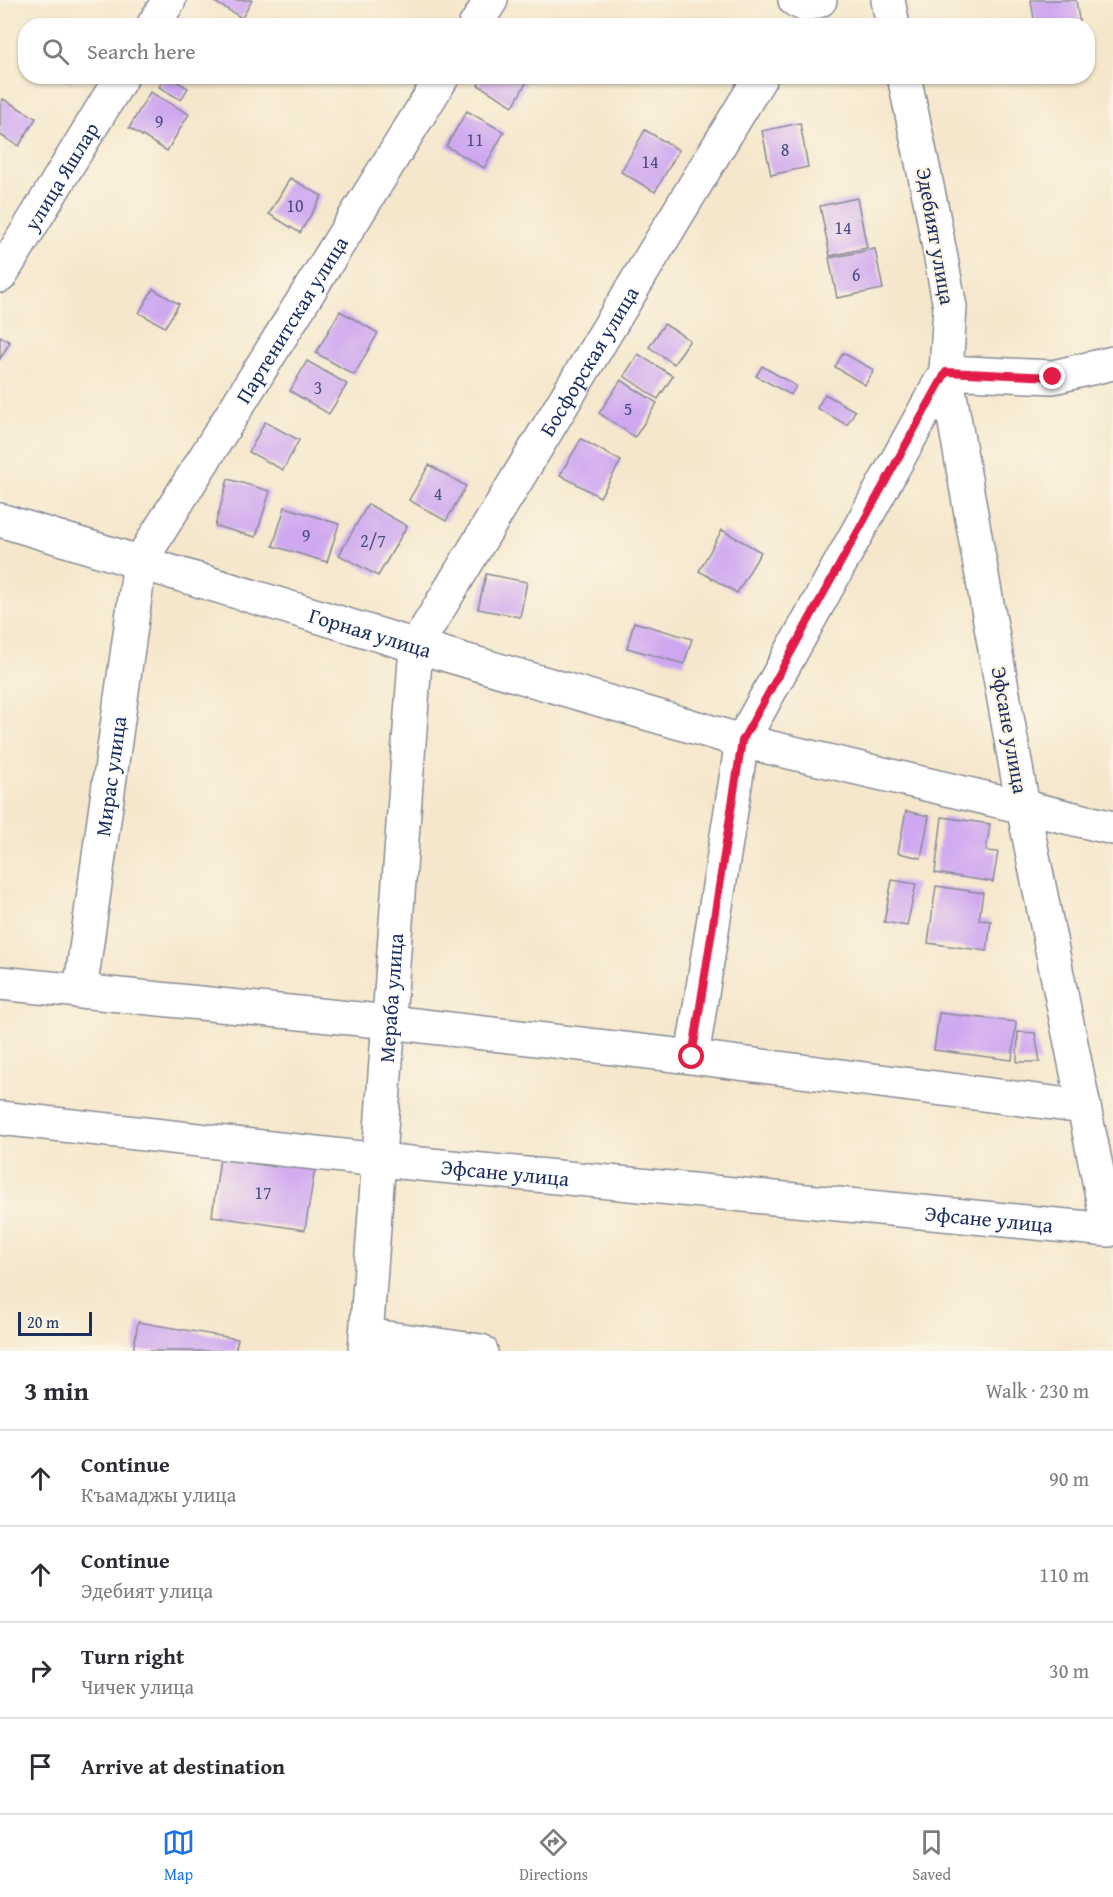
<!DOCTYPE html>
<meta charset="utf-8">
<style>
:root{--surface:#fff;--page:#f2f2f3;--text:#2b2b33;--muted:#7c7c81;--line:#e1e1e2;--accent:#1a73e8}
body{margin:0;font-family:"Gentium Book Plus",serif;background:var(--page);color:var(--text)}
.scale{position:absolute;left:18px;bottom:15px;width:74px;box-sizing:border-box;padding-left:6px;border:3px solid #1b2f5e;border-top:0;font-size:16px;line-height:21px;white-space:nowrap;color:#1b2f5e;-webkit-text-stroke:4px #fcf5e5;paint-order:stroke}
.stop{position:absolute;width:18px;height:18px;margin:-14px;border:4px solid #e11d48;border-radius:50%;background:#fff}
.stop.end{background:#e11d48;border-color:#fff;box-shadow:0 2px 6px #0008}
.list{margin:0;padding:0;list-style:none}
h2{display:flex;justify-content:space-between;align-items:center;height:78px;margin:0;padding:0 24px;font-size:26px}
h2 small{font-size:20px;font-weight:400;color:var(--muted)}
.list li{display:grid;grid-template-columns:39px 1fr auto;gap:18px;align-items:center;box-sizing:border-box;height:96px;padding:0 24px;border-top:2px solid var(--line)}
.list b{display:block;font-size:22px;white-space:nowrap}
.list p{margin:0;font-size:20px;white-space:nowrap;color:var(--muted)}
.list em{font-size:20px;font-style:normal;color:var(--muted)}
.icon{flex:none;width:33px;height:33px;fill:none;stroke:currentColor;stroke-width:2;stroke-linecap:round;stroke-linejoin:round}
.map{position:relative;flex:none;width:1113px;height:1351px;overflow:hidden}
.search{position:absolute;background:var(--surface);box-shadow:0 2px 4px #0004;left:18px;right:18px;top:18px;height:66px;display:flex;align-items:center;gap:15px;box-sizing:border-box;padding:0 21px;border-radius:24px;color:var(--muted);font-size:22px}
.sheet{height:462px;background:var(--surface)}
nav{display:flex;justify-content:space-around;align-items:center;box-sizing:border-box;height:84px;border-top:2px solid var(--line);background:var(--surface);font-size:16px;color:var(--muted)}
nav a{display:grid;justify-items:center;gap:3px}
nav .on{color:var(--accent)}
.map>svg:first-child{display:block}
</style>
<div class="map">
<svg width="1113" height="1351" viewBox="0 0 1113 1351">
<rect width="100%" height="100%" fill="#fcf5e5"/>
<filter id="ink" filterUnits="userSpaceOnUse"><feTurbulence type="fractalNoise" baseFrequency=".0167" numOctaves="2"/><feDisplacementMap in="SourceGraphic" scale="12" xChannelSelector="R" yChannelSelector="G"/><feConvolveMatrix kernelMatrix="1 2 1 2 8 2 1 2 1" color-interpolation-filters="sRGB"/></filter>
<filter id="wash" filterUnits="userSpaceOnUse"><feTurbulence type="fractalNoise" baseFrequency=".008" numOctaves="4" result="noise"/><feDisplacementMap in="SourceGraphic" scale="24" xChannelSelector="R" yChannelSelector="G"/><feGaussianBlur stdDeviation="1.35" result="paint"/><feColorMatrix in="noise" values="0 0 0 0 0 0 0 0 0 0 0 0 0 0 0 0 0 1.4 0 .05"/><feComposite in="paint" operator="in"/></filter>
<g filter="url(#wash)">
<rect width="100%" height="100%" fill="#f5e7cc"/>
<g id="blocks">
<g fill="#cea7f0">
<polygon points="211,0 252,0 242,18"/>
<polygon points="1031,0 1076,0 1080,26 1035,26"/>
<polygon points="59,76 74,76 70,83"/>
<polygon points="165,76 168,76 188,88 181,100 159,87"/>
<polygon points="483,76 530,76 513,106 478,85"/>
<polygon points="150,92 189,114 167,151 129,128"/>
<polygon points="3,99 36,118 19,146 0,135 0,105"/>
<polygon points="467,111 504,132 484,168 446,146"/>
<polygon points="800,123 808,167 771,175 762,131"/>
<polygon points="645,130 679,150 655,192 621,172"/>
<polygon points="290,178 322,196 300,233 269,214"/>
<polygon points="857,198 867,248 830,256 820,206"/>
<polygon points="875,249 883,289 837,298 829,258"/>
<polygon points="153,289 179,304 165,327 139,313"/>
<polygon points="340,311 378,333 354,375 316,353"/>
<polygon points="664,324 690,340 674,364 649,347"/>
<polygon points="0,336 10,342 0,359"/>
<polygon points="843,353 874,370 865,385 835,367"/>
<polygon points="638,354 673,376 658,399 624,376"/>
<polygon points="307,361 347,384 329,414 290,391"/>
<polygon points="762,366 796,386 791,395 756,376"/>
<polygon points="621,380 657,403 635,437 599,413"/>
<polygon points="825,394 855,411 847,425 817,408"/>
<polygon points="265,422 299,440 283,470 249,452"/>
<polygon points="581,439 621,461 600,497 560,475"/>
<polygon points="429,465 466,486 446,521 409,500"/>
<polygon points="228,479 270,491 256,537 215,526"/>
<polygon points="368,504 407,526 378,576 339,555"/>
<polygon points="285,507 339,524 327,562 273,546"/>
<polygon points="722,530 761,552 737,593 699,571"/>
<polygon points="486,574 527,582 520,617 478,609"/>
<polygon points="634,622 692,639 684,664 627,648"/>
<polygon points="906,811 929,816 921,858 898,853"/>
<polygon points="942,817 990,824 986,851 998,852 993,882 935,873"/>
<polygon points="892,880 916,884 907,926 884,922"/>
<polygon points="936,886 983,893 979,920 991,921 987,951 928,943"/>
<polygon points="939,1013 1016,1022 1012,1060 934,1050"/>
<polygon points="1018,1032 1035,1033 1040,1062 1017,1062"/>
<polygon points="220,1158 275,1167 276,1162 315,1168 305,1230 212,1216"/>
<polygon points="138,1322 238,1339 235,1351 133,1351"/>
</g>
</g>
</g>
<g filter="url(#ink)">
<use href="#blocks" fill-opacity="0" stroke="#888b95" stroke-width="1.5"/>
<g fill="none" stroke-linecap="round" stroke-linejoin="round">
<defs>
<g id="minor">
<polyline points="795,0 805,5 820,0"/>
<polyline points="888,0 893,26"/>
<polyline points="153,26 169,0"/>
<polyline points="475,26 491,0"/>
<path id="s1" d="M0 276 122 76"/>
<path id="s2" d="M0 520 416 646 742 741 1113 828"/>
<polyline points="0,983 389,1022 692,1057 1084,1107"/>
<path id="s3" d="M80 992 140 562 443 76"/>
<polyline points="692,1057 742,741 946,372 950,307 932,210 904,76"/>
<path id="s4" d="M0 1118 379 1160 1109 1230 1023 807 946 372 1053 377 1113 363"/>
<polyline points="366,1335 481,1351"/>
<path id="s5" d="M365 1351 416 646 761 76"/>
</g>
</defs>
<use href="#minor" stroke="#888b95" stroke-width="36"/>
<use href="#minor" stroke="#fff" stroke-width="33"/>
</g>
</g>
<g fill="none" stroke-linecap="round" stroke-linejoin="round" filter="url(#ink)">
<polyline stroke="#e11d48" stroke-width="8" points="692,1057 742,741 946,372 1053,377"/>
</g>
<g text-anchor="middle" dominant-baseline="central" stroke-width="4.5" stroke-linejoin="round" paint-order="stroke">
<g font-size="18" fill="#484d82">
<text x="159" y="121">9</text>
<text x="475" y="139">11</text>
<text x="785" y="149">8</text>
<text x="650" y="161">14</text>
<text x="295" y="205">10</text>
<text x="843" y="227">14</text>
<text x="856" y="274">6</text>
<text x="318" y="387">3</text>
<text x="628" y="408">5</text>
<text x="438" y="493">4</text>
<text x="306" y="535">9</text>
<text x="373" y="540">2/7</text>
<text x="263" y="1192">17</text>
</g>
<g font-size="21" fill="#1b2f5e" stroke="#fcf5e5">
<text stroke="none"><textPath href="#s1" startOffset="117">улица Яшлар</textPath></text>
<text transform="translate(936 236) rotate(80)">Эдебият улица</text>
<text stroke="none"><textPath href="#s3" startOffset="720">Партенитская улица</textPath></text>
<text stroke="none"><textPath href="#s5" startOffset="1040">Босфорская улица</textPath></text>
<text stroke="none"><textPath href="#s2" startOffset="387">Горная улица</textPath></text>
<text transform="translate(1010 730) rotate(80)">Эфсане улица</text>
<text stroke="none"><textPath href="#s3" startOffset="218">Мирас улица</textPath></text>
<text stroke="none"><textPath href="#s5" startOffset="354">Мераба улица</textPath></text>
<text stroke="none"><textPath href="#s4" startOffset="508">Эфсане улица</textPath></text>
<text stroke="none"><textPath href="#s4" startOffset="994">Эфсане улица</textPath></text>
</g>
</g>
</svg>
<div class="scale">20 m</div>
<div class="stop" style="left:692px;top:1057px"></div>
<div class="stop end" style="left:1053px;top:377px"></div>
<div class="search"><svg class="icon" aria-label="search" viewBox="0 0 24 24"><circle cx="10" cy="10" r="6"/><path d="M15 15l6 6"/></svg>Search here</div>
</div>
<section class="sheet">
<h2>3 min<small>Walk · 230 m</small></h2>
<ul class="list">
<li><svg class="icon" aria-label="ahead" viewBox="0 0 24 24"><path d="M12 20V5M6 11l6-6 6 6"/></svg><div><b>Continue</b><p>Къамаджы улица</p></div><em>90 m</em></li>
<li><svg class="icon" aria-label="ahead" viewBox="0 0 24 24"><path d="M12 20V5M6 11l6-6 6 6"/></svg><div><b>Continue</b><p>Эдебият улица</p></div><em>110 m</em></li>
<li><svg class="icon" aria-label="right" viewBox="0 0 24 24"><path d="M7 20v-9h11M14 6l5 5-5 5"/></svg><div><b>Turn right</b><p>Чичек улица</p></div><em>30 m</em></li>
<li><svg class="icon" aria-label="arrive" viewBox="0 0 24 24"><path d="M6 21V4h12l-3 4 3 4H6"/></svg><div><b>Arrive at destination</b></div></li>
</ul>
</section>
<nav>
<a class="on"><svg class="icon" aria-label="map" viewBox="0 0 24 24"><path d="M3 6l6-2 6 2 6-2v14l-6 2-6-2-6 2zM9 4v14M15 6v14"/></svg>Map</a>
<a><svg class="icon" aria-label="directions" viewBox="0 0 24 24"><path d="M12 3l9 9-9 9-9-9zM9 14v-3h6M13 9l2 2-2 2"/></svg>Directions</a>
<a><svg class="icon" aria-label="saved" viewBox="0 0 24 24"><path d="M7 4h10v16l-5-4-5 4z"/></svg>Saved</a>
</nav>
